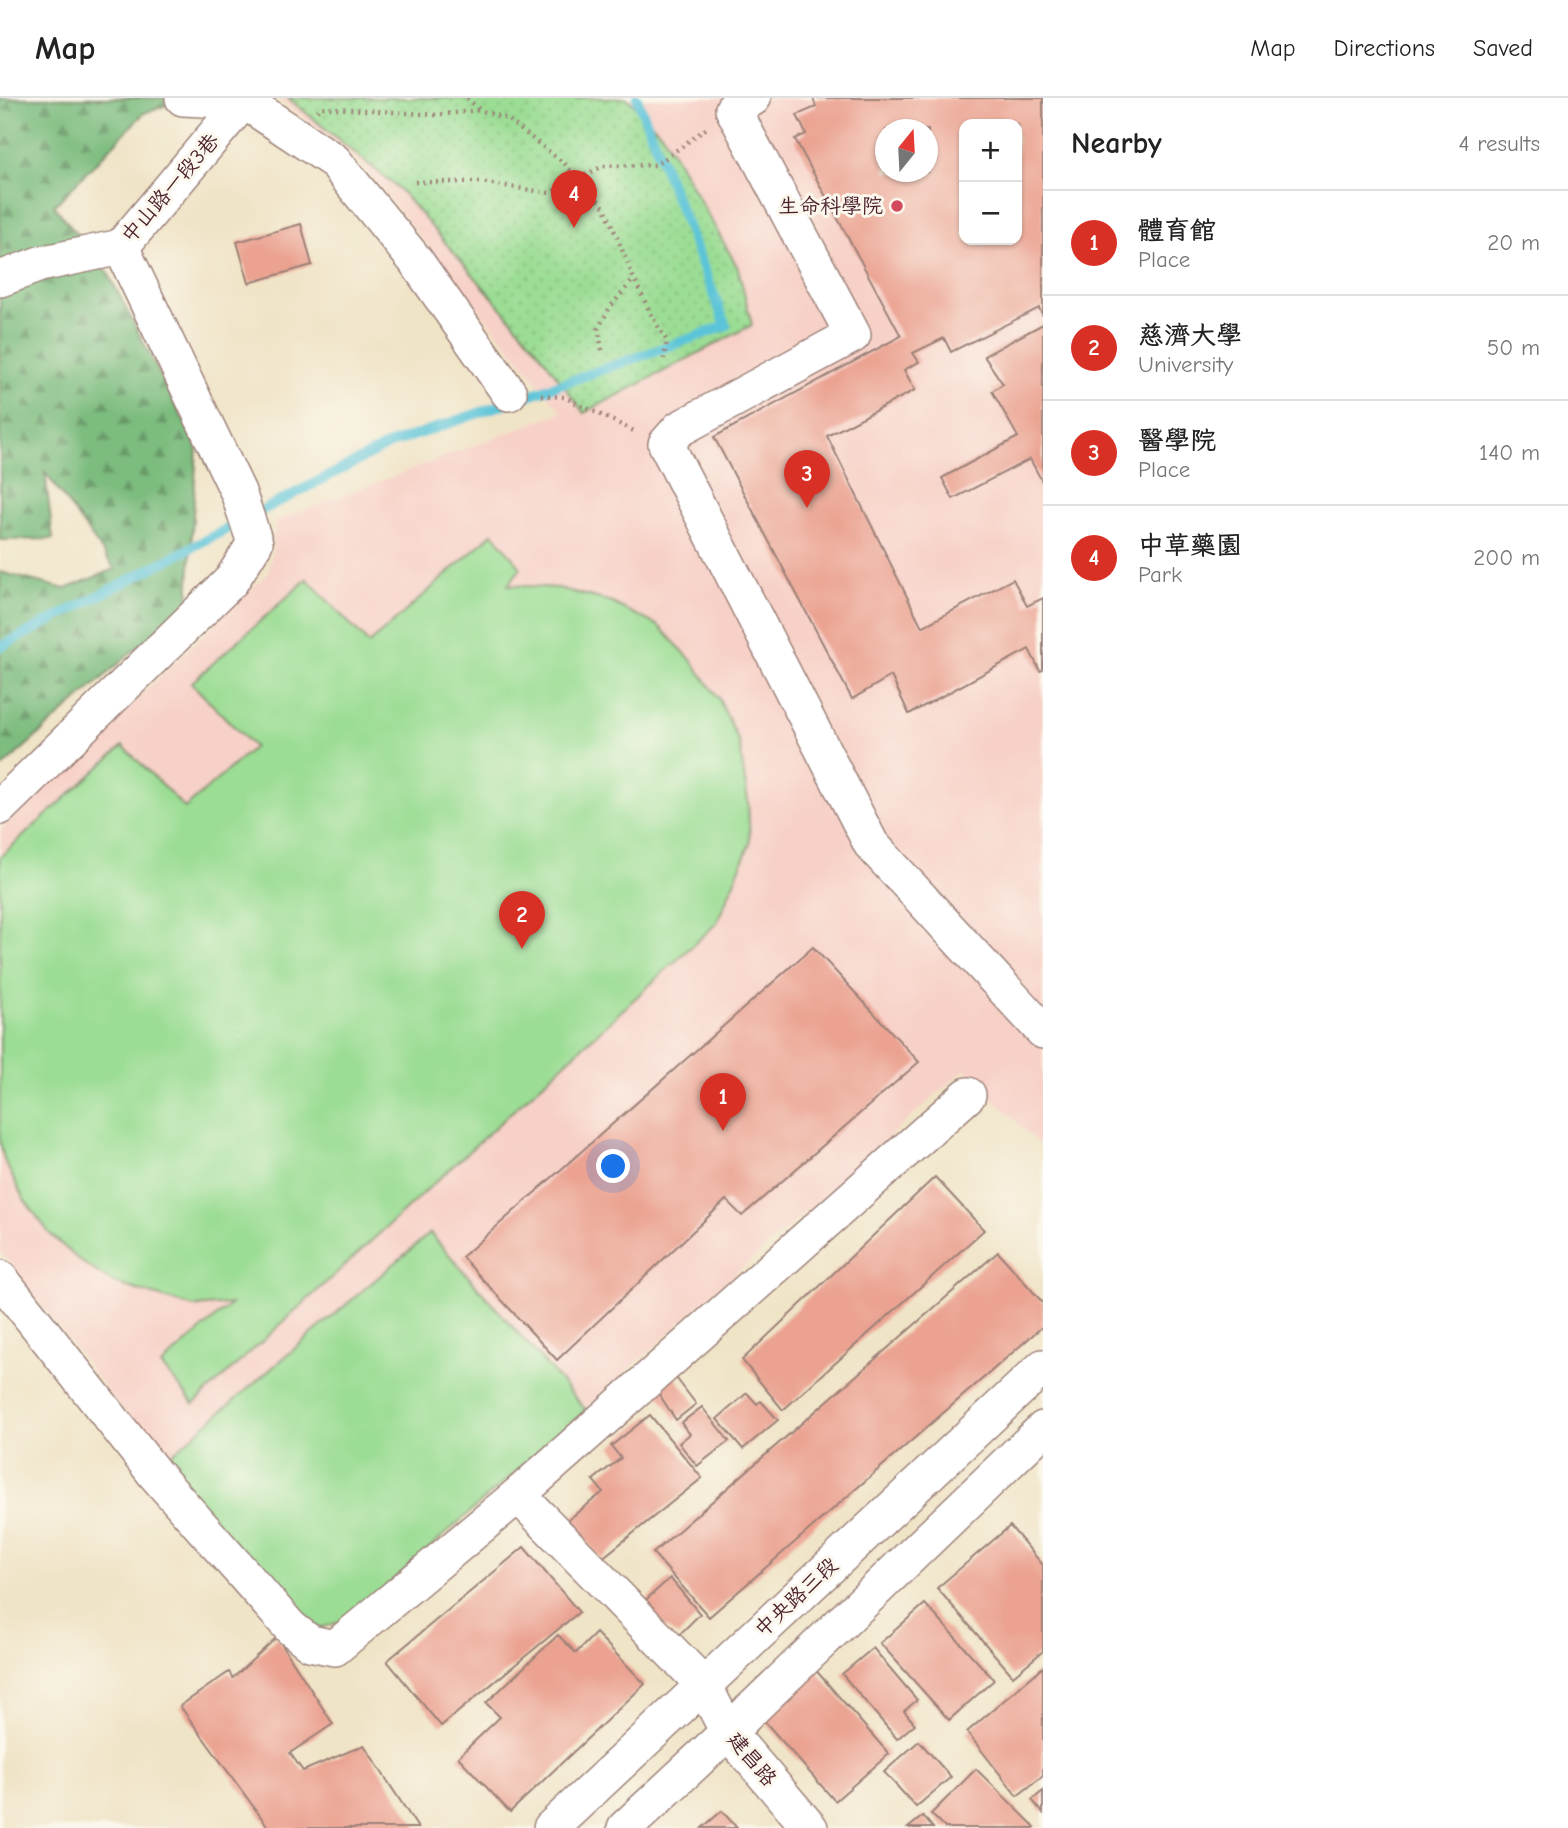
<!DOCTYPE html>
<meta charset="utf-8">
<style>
:root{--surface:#fff;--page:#f2f2f2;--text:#222;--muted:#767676;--line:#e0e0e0;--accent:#d93025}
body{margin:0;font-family:"Comic Neue","LXGW WenKai TC",sans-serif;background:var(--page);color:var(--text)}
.controls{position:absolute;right:21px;top:21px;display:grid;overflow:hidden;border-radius:14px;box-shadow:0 2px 5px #0004}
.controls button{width:63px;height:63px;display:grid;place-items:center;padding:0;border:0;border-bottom:2px solid var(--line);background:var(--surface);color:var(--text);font:35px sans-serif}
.compass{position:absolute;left:875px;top:21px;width:63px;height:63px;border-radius:50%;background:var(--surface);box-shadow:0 2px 5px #0004;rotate:18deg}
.you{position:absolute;left:614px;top:1069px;width:24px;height:24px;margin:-18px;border:5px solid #fff;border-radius:50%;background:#1a73e8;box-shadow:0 0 0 10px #1a73e833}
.badge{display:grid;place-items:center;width:46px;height:46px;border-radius:50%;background:var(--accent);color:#fff;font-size:23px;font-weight:700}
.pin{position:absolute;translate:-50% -58px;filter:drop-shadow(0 2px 4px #0008)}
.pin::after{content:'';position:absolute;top:37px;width:24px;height:21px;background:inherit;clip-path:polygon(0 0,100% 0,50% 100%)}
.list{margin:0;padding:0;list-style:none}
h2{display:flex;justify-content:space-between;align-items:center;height:91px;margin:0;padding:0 28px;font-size:30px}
h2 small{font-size:23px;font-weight:400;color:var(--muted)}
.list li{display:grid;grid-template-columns:46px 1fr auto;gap:21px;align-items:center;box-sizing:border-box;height:105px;padding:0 28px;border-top:2px solid var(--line)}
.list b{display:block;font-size:26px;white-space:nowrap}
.list p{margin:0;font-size:23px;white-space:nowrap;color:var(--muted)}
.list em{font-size:23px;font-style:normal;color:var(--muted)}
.map{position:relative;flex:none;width:1043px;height:1730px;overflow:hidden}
header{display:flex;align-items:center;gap:42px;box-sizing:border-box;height:98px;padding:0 35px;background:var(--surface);border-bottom:2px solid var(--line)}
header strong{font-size:33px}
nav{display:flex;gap:38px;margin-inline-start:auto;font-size:24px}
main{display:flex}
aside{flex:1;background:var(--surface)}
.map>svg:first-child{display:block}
</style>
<header>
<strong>Map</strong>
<nav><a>Map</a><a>Directions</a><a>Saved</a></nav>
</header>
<main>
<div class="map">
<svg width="1043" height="1730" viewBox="0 0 1043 1730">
<defs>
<pattern id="forest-firs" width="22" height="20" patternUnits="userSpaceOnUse" patternTransform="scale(1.75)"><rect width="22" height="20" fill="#7cbc7e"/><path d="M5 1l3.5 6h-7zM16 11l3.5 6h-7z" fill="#689867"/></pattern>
<pattern id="garden-dots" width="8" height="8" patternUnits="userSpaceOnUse" patternTransform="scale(1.75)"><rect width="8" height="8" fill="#9bdd94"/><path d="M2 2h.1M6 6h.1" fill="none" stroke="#87bd80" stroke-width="1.8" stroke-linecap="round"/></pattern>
</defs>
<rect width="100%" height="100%" fill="#fbf7ec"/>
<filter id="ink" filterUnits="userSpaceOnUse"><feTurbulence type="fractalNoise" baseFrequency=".0143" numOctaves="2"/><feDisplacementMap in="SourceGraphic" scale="14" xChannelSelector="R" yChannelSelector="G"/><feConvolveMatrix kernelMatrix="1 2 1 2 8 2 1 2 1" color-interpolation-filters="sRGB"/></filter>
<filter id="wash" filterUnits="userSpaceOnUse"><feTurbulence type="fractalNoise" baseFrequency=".00686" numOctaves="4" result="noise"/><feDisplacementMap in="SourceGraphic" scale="28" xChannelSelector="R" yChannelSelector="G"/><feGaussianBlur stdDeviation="1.57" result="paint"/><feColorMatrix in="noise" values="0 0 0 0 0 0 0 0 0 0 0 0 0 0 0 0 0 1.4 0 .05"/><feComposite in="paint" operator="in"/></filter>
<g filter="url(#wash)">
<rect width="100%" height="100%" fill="#f0e4c7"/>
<path fill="#f7d1c8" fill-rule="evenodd" d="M277 0H1043V1051L965 971 349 1521 333 1528 162 1364 0 1153V732L269 474 276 423 562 314 359 63ZM964 26H1017V142H964ZM886 32H928V74H886Z"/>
<g fill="#9bdd94" stroke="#727e60" stroke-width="2">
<polygon points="493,435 521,470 508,487 558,490 608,503 659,528 692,563 719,601 739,644 748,703 750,745 717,825 194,1306 161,1267 231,1206 194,1209 114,1185 80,1163 50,1136 23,1100 4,1062 0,1043 0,759 123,648 185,710 254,649 191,585 307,481 369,546"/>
<polygon points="430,1135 586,1312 349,1521 321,1530 304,1523 162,1364"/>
</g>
<polygon fill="url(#forest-firs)" stroke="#636e54" stroke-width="2" points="0,0 186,0 144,15 54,108 108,175 197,349 188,504 0,671 0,474 65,491 115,471 45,374 53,441 0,442"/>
<polygon fill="url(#garden-dots)" stroke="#727e60" stroke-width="2" points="288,0 627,0 663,37 738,170 752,227 584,315 537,251 399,91"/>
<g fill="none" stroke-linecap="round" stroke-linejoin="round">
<polyline stroke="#5cc4d8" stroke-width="10" points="0,549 390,346 726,228 637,0"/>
</g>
<g id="blocks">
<g fill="#eba291" fill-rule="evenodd">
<path d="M813 0H1043V218L1039 210 951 254 944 240 913 255 919 264 904 272 915 292 827 338 922 529 1013 481 1027 508 1043 500V572L1040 573 1029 551 909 616 891 578 852 601 714 339 901 238 795 41 806 36 797 17 816 9ZM964 26H1017V142H964ZM886 32H928V74H886Z"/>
<polygon points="301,126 312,167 249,185 237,144"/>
<polygon points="1043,226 1043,385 1030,361 953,401 942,380 1018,339 992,293 1003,286 984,258"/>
<polygon points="813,849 919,964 742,1118 726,1102 557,1262 462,1159"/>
<polygon points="935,1079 984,1132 783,1312 742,1262"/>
<polygon points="998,1154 1043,1205 1043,1228 709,1519 653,1455"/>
<polygon points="674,1277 696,1306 676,1322 655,1290"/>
<polygon points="747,1295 757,1306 761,1303 778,1322 743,1351 717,1321"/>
<polygon points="702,1309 729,1343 697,1368 679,1345 690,1336 681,1325"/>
<polygon points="650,1317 702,1380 601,1461 568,1422 603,1394 593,1382 621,1360 611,1348"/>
<polygon points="1010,1428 1043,1467 1043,1553 1013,1578 937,1490"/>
<polygon points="524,1449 579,1514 441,1628 387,1563"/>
<polygon points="670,1480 700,1516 678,1538 638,1509"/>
<polygon points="925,1506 994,1582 949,1622 880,1545"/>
<polygon points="596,1535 645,1586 510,1714 458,1659 500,1619 486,1605 558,1537 576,1555"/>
<polygon points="277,1539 333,1626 290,1655 303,1673 364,1647 418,1730 269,1730 180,1608 229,1574 233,1580"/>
<polygon points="873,1550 917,1602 904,1613 915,1626 897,1641 842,1576"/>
<polygon points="813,1569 889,1656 835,1703 758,1616"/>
<polygon points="1043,1569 1043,1678 1017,1698 967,1634"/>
<polygon points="919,1643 951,1679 916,1709 884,1674"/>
<polygon points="976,1671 1035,1729 1034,1730 945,1730 931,1716"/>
<polygon points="1043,1693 1043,1715 1032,1702"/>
<polygon points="722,1713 737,1730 702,1730"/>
<polygon points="923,1718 933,1730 908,1730"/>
</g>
</g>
</g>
<g filter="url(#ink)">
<use href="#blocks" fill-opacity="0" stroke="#9d8279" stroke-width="2"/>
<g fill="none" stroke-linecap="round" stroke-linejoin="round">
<defs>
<g id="minor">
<polyline points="183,0 244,3 334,63 415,162 509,295"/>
<polyline points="753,0 733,11 853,237 679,331 666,346 871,746 1043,933"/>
<polyline points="0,181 40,166 121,149 246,0"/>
<polyline points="0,709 231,483 255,445 238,394 121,149"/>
<polyline points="0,1180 155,1376 291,1530 310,1545 335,1550 518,1397 968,997"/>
<polyline points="518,1397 703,1586 728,1634 810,1730"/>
<polyline points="551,1730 1043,1269"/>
<polyline points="625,1730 728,1634 1043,1331"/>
</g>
</defs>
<use href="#minor" stroke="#9d8279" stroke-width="38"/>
<g stroke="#9d8279" stroke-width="4.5" stroke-dasharray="2 5" stroke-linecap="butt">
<polyline points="467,0 480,12 507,21 564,65 605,110 634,181 652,218 667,243 664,261"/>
<polyline points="317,13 321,9 437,17 480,12"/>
<polyline points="415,84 480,84 550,95 603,68 656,67 707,30"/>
<polyline points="602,252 598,231 610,209 634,181"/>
<polyline points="541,297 564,299 636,334"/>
</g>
<use href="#minor" stroke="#fff" stroke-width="35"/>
</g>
</g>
<circle fill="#d1495b" stroke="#fbf7ec" stroke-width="2.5" cx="897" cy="108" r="7"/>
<g text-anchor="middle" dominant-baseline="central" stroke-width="6" stroke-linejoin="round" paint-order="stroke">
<g font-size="21" fill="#4a1f2b" stroke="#fbf7ec">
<text transform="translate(170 90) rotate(-49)">中山路一段3巷</text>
<text transform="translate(796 1499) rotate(-43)">中央路三段</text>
<text transform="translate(752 1661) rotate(50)">建昌路</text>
</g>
<g font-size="21" fill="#4a1f2b" stroke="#fbf7ec" text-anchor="end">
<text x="883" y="108">生命科學院</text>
</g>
</g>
</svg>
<div class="controls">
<button>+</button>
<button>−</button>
</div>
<svg class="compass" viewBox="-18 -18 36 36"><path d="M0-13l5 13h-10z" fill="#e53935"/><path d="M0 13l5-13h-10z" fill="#767676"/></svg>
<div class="you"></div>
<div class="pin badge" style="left:723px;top:1033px">1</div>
<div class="pin badge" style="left:522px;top:851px">2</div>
<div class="pin badge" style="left:807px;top:410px">3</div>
<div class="pin badge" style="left:574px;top:130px">4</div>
</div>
<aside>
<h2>Nearby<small>4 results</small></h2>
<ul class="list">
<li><span class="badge">1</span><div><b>體育館</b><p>Place</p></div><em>20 m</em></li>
<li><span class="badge">2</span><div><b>慈濟大學</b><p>University</p></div><em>50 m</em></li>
<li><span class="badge">3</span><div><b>醫學院</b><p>Place</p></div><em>140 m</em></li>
<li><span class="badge">4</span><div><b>中草藥園</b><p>Park</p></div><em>200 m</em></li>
</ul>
</aside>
</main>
